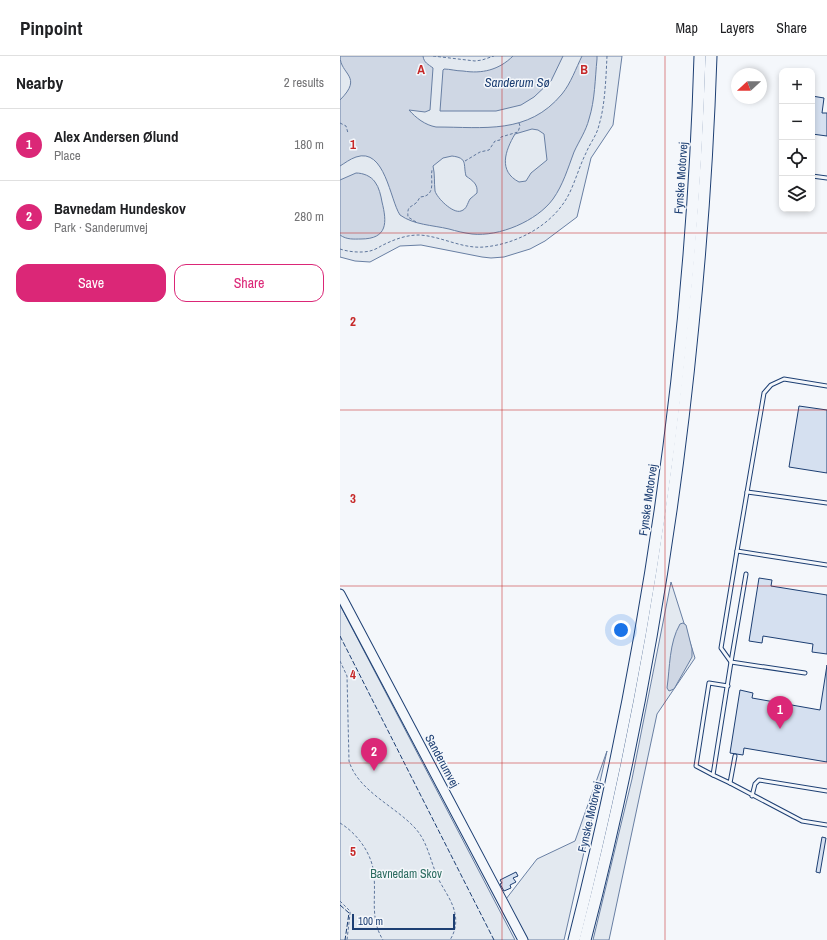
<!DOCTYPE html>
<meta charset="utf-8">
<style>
:root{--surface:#fff;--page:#f6f6f6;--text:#202124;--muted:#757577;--line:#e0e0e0;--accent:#db2777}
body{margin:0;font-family:"Archivo Narrow",sans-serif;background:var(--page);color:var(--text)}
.controls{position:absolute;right:12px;top:12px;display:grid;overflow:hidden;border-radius:8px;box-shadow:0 2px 6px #0003}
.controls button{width:36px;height:36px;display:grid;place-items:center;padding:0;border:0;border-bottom:1px solid var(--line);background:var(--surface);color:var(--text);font:20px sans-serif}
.compass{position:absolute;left:391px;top:12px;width:36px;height:36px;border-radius:50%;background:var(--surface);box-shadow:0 2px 6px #0003;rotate:249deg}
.scale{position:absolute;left:12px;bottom:10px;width:103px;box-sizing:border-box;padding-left:4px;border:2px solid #1d3f73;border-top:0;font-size:11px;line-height:14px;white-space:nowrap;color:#1d3f73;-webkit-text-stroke:3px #f4f7fb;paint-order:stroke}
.you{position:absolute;left:281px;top:574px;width:14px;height:14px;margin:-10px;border:3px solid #fff;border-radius:50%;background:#1a73e8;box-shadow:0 0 0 6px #1a73e833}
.badge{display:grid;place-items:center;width:26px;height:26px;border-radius:50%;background:var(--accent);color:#fff;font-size:13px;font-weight:700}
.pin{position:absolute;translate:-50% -33px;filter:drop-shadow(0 1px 2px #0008)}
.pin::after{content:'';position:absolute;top:21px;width:14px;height:12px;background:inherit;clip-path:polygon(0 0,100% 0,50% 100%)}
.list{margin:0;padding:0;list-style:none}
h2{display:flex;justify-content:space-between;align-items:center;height:52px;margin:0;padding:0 16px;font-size:17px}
h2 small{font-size:13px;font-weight:400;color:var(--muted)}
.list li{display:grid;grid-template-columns:26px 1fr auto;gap:12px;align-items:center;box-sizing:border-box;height:72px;padding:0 16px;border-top:1px solid var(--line)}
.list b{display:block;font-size:15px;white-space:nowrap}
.list p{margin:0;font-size:13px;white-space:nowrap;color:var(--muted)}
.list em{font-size:13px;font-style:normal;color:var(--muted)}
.actions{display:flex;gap:8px;padding:12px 16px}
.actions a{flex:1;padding:9px 0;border:1px solid var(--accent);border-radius:12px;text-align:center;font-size:14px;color:var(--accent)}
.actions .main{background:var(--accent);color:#fff}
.icon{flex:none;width:22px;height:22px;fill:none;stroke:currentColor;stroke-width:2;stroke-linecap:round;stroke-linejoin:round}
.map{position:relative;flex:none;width:487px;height:884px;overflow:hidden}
header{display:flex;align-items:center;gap:24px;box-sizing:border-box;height:56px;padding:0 20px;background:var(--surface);border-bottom:1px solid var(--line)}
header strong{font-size:19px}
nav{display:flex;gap:22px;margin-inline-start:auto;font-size:14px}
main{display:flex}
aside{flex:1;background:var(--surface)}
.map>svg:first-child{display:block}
</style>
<header>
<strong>Pinpoint</strong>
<nav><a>Map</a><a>Layers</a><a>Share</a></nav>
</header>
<main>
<aside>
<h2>Nearby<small>2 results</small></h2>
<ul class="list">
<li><span class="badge">1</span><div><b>Alex Andersen Ølund</b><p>Place</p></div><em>180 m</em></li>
<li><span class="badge">2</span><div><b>Bavnedam Hundeskov</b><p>Park · Sanderumvej</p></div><em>280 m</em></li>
</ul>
<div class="actions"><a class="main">Save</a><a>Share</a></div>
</aside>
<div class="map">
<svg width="487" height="884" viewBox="0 0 487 884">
<rect width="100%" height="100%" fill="#f4f7fb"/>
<g fill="#e3e9f0" stroke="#687fa3">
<polygon points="0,0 282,0 273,69 251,102 237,161 205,185 190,193 164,201 151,202 142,201 81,189 60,190 30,206 15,205 0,201"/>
<polygon points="331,526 355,602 317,658 269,884 253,884 292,723"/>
<polygon points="0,549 175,884 0,884"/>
<polygon points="267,695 224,884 188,884 166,843 197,803 235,785"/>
</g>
<g fill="#cfd7e4" stroke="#687fa3" fill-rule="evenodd">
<path d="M0 0H83C84 7 88 8 93 12L90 54 85 56 69 54C76 62 85 69 96 71 144 71 188 79 222 38 231 27 236 12 242 0H257V3C255 23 255 44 249 63 246 75 239 85 234 96 228 112 223 129 213 143 197 165 159 181 132 178 124 177 116 175 109 173 92 169 74 169 60 159 50 144 45 91 16 101 10 103 5 107 0 110V44C24 20 0 19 0 0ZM192 73 198 74 204 78 207 104 191 117 186 125 179 126C158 115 165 95 175 78ZM112 100C128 102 123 108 126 120 133 125 138 128 137 137 135 139 132 141 130 143 127 148 127 153 121 155 113 158 97 142 95 135 94 126 95 118 93 110L103 102Z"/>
<path d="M173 0H223L211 25 194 41 181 49 156 55H100L103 14 104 13C110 13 116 15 123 15 142 18 159 14 173 0Z"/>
<path d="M16 117C23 117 31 120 35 126 39 131 41 140 42 146 47 166 48 183 21 183 14 183 7 184 0 179V124Z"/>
<path d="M343 567 346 569 352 593V601L334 633 329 635 327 632C330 611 329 587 340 568Z"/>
</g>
<g fill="#d5e0f0" stroke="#1d3f73">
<polygon points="472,40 484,42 482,57 487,57 487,80 472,78"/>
<polygon points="459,350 487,354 487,417 449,411"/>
<polygon points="419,522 432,524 431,530 487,539 487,598 472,596 473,588 423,580 422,587 409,585"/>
<polygon points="487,609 487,706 404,692 403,699 390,697 400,634 413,637 412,642 480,654"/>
<polygon points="482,781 486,782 480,817 476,816"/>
<polygon points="176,816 178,820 173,822 176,826 170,829 171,832 164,835 160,828 162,827 160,824"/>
</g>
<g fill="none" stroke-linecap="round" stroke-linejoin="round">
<defs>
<g id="lane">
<polyline points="472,120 487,122"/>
<polyline points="407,436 487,447"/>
<polyline points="397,495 424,337 431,329 444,323 487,330"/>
<polyline points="406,518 391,606 465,617"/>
<polyline points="395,700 390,727 373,719 391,606 381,592 397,495 487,509"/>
<polyline points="373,719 356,710 369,627 388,630"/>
<polyline points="390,727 462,765 487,769"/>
<polyline points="412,740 415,728 419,724 487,735"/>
</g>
<polyline id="secondary" points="0,538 183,884"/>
<g id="highway">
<path d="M234 884C308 595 351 298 360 0"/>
<path d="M245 884C298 682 333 477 353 269 362 180 368 90 371 0"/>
</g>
</defs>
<use href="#lane" stroke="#1d3f73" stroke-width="5"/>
<use href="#secondary" stroke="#1d3f73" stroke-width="11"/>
<use href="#highway" stroke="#1d3f73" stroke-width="13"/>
<g stroke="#5e769c" stroke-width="1" stroke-dasharray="3 2" stroke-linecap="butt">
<polyline points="93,0 135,5 142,4 154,0"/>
<polyline points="0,67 6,70 8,77"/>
<polyline points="125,105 140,96 149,94 155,85 160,84 161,81 178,76 180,70 179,67"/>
<path d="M76 166 68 161C67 150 70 152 76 147 78 145 79 143 80 141 97 140 90 124 92 114"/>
<path d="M0 193C9 196 21 197 30 195 34 194 38 192 41 190 53 184 65 179 79 179 101 180 122 193 144 191 178 188 215 168 230 136 236 123 240 109 246 97 250 87 257 79 259 69 265 50 266 21 267 0"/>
<path d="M0 605 7 620 9 705C18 735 55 750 75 772 88 786 90 805 98 822 103 833 113 845 115 858 117 867 115 876 110 884"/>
<path d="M0 767C18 778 33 799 34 820 36 843 30 863 43 884"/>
<polyline points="0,845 10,855 10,858 7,884"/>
</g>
<use href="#lane" stroke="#f4f7fb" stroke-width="3"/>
<use href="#secondary" stroke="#f4f7fb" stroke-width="9"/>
<use href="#highway" stroke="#f4f7fb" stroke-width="11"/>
<g stroke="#1d3f73" stroke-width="1" stroke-dasharray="5 2" stroke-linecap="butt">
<polyline points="0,580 154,884"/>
<polyline points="0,849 9,857 5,884"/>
</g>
</g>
<path fill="none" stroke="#c62828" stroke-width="1" stroke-opacity="0.55" d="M162 0V884M325 0V884M0 177H487M0 354H487M0 530H487M0 707H487"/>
<g text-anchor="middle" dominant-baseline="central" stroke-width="3" stroke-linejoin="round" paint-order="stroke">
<g font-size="12" fill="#1d3f73" stroke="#f4f7fb">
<text transform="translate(341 122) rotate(-86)">Fynske Motorvej</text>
<text transform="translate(308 444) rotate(-82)">Fynske Motorvej</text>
<text transform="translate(102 705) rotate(62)">Sanderumvej</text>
<text transform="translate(250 761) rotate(-77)">Fynske Motorvej</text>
</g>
<g font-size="12" fill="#2c6c60" stroke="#f4f7fb">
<text x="66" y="818">Bavnedam Skov</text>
</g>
<g font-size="13" font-style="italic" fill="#1d3f73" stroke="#f4f7fb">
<text x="177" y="26">Sanderum Sø</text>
</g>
</g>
<g font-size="13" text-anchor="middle" font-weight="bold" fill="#c62828" stroke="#f4f7fb" stroke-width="3" stroke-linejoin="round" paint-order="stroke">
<text x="81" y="18">A</text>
<text x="244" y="18">B</text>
<text x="13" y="93">1</text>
<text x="13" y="270">2</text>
<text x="13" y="447">3</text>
<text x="13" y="623">4</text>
<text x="13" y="800">5</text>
</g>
</svg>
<div class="controls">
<button>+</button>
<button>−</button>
<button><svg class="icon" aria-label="locate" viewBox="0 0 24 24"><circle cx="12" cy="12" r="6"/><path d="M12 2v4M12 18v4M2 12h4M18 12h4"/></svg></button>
<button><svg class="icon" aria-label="layers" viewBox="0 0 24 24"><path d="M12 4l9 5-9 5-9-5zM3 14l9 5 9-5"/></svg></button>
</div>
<svg class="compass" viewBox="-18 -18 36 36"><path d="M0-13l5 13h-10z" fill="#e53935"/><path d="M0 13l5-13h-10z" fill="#757577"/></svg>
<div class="scale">100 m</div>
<div class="you"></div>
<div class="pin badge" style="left:440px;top:673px">1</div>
<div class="pin badge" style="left:34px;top:715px">2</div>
</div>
</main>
